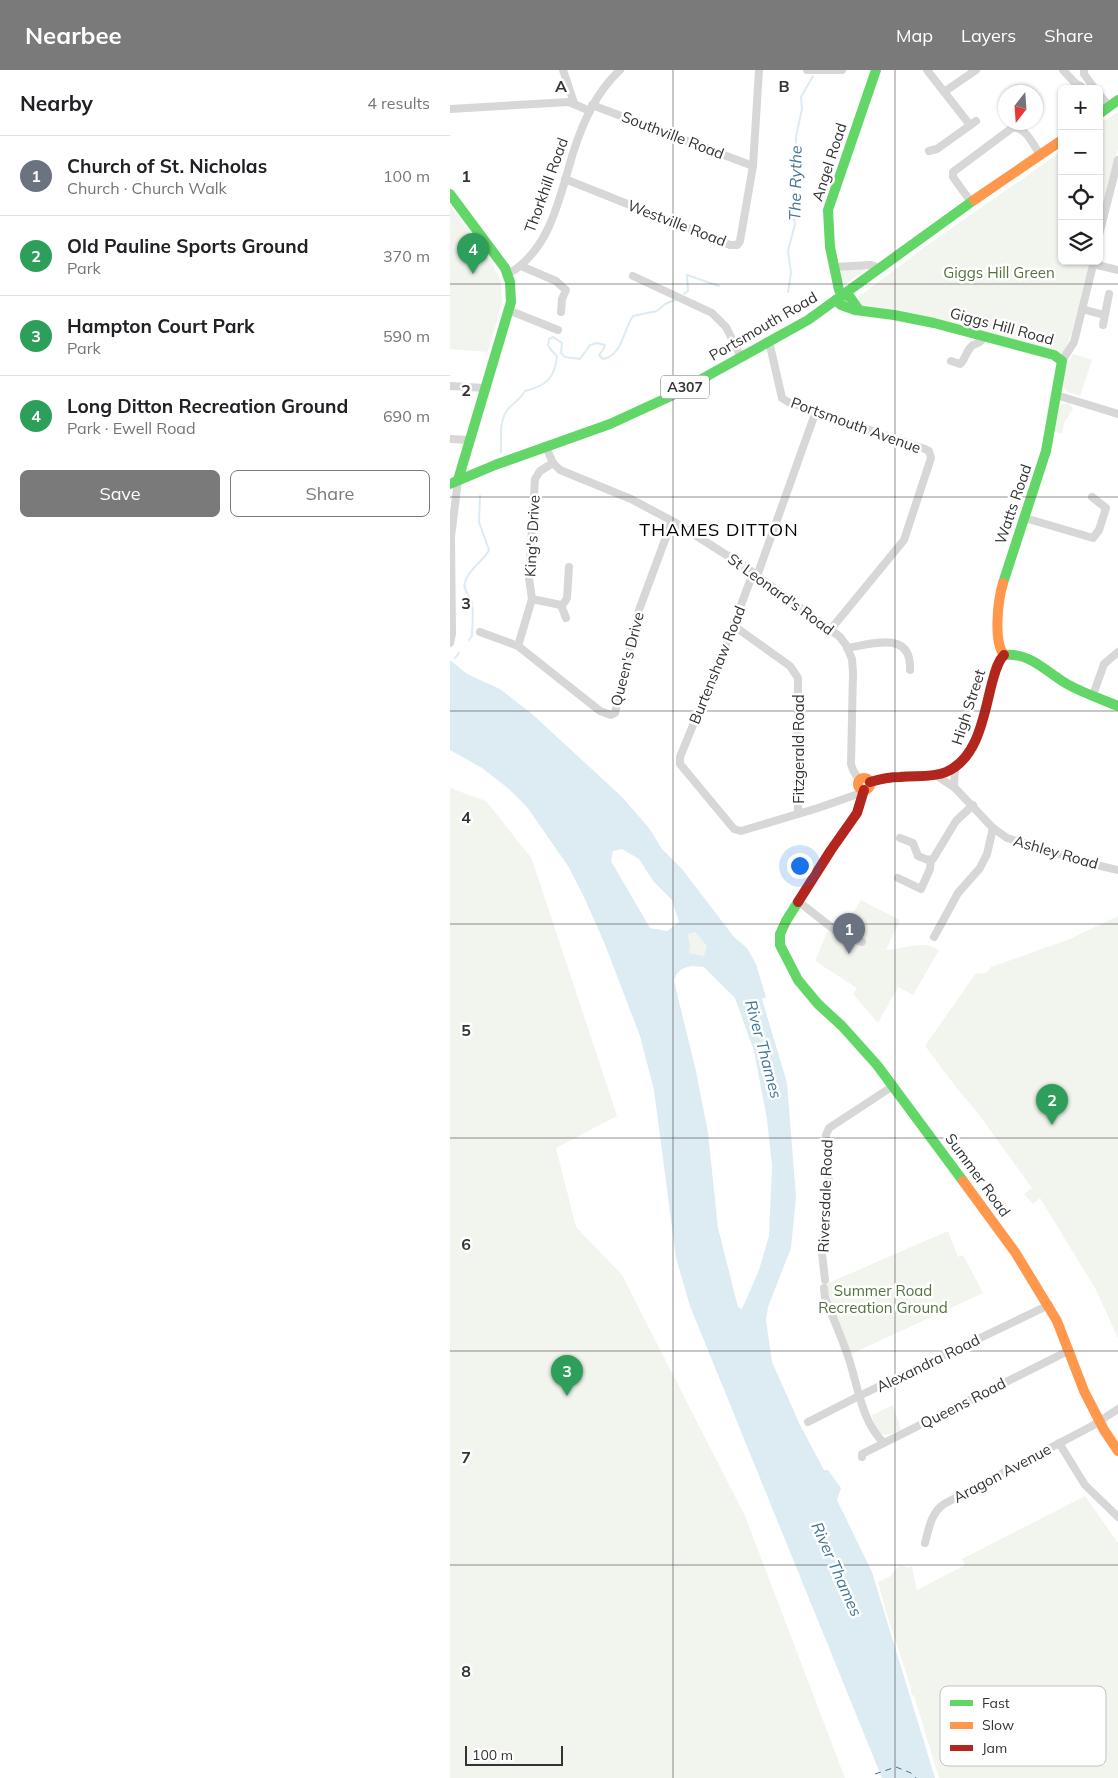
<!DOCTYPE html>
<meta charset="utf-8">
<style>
:root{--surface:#fff;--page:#f6f6f6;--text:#202124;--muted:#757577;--line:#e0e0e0;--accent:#7a7a7a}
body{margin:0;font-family:Mulish,sans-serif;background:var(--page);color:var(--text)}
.controls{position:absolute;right:15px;top:15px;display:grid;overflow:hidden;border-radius:8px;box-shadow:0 1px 4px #0004}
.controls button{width:45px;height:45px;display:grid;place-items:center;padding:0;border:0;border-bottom:1px solid var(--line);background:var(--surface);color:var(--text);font:25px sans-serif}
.compass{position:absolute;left:548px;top:15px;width:45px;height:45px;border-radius:50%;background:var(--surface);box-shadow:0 1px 4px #0004;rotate:197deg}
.scale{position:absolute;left:15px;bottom:12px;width:98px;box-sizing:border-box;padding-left:5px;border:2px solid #333;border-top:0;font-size:14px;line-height:18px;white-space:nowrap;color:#333;-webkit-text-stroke:4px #fff;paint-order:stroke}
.you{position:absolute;left:349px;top:795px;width:18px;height:18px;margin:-12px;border:4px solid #fff;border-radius:50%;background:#1a73e8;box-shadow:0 0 0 8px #1a73e833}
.badge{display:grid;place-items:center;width:32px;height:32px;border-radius:50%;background:var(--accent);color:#fff;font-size:16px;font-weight:700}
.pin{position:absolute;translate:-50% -41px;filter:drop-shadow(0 1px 2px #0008)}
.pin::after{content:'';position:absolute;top:26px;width:18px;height:15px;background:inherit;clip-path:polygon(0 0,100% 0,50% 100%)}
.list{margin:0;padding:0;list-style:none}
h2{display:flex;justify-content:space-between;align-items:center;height:65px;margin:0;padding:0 20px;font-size:21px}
h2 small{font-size:16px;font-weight:400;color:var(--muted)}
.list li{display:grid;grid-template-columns:32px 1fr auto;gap:15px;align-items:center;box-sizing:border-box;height:80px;padding:0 20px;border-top:1px solid var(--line)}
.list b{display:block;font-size:19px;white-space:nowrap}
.list p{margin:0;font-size:16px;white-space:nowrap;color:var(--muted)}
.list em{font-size:16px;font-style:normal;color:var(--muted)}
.actions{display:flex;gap:10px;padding:15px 20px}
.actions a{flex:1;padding:11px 0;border:1px solid var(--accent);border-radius:8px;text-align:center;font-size:18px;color:var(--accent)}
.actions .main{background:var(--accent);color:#fff}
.icon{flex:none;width:28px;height:28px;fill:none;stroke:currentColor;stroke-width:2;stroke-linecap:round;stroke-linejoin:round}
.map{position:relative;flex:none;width:668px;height:1708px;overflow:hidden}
header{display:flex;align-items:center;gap:30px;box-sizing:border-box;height:70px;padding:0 25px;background:var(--accent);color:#fff}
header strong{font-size:24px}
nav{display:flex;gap:28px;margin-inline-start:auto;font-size:18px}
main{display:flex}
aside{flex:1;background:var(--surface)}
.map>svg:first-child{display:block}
</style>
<header>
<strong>Nearbee</strong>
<nav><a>Map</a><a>Layers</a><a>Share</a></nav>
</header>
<main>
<aside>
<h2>Nearby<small>4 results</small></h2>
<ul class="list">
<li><span class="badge" style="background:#6b7280">1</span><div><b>Church of St. Nicholas</b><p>Church · Church Walk</p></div><em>100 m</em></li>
<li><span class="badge" style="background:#2e9e5b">2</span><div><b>Old Pauline Sports Ground</b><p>Park</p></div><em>370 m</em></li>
<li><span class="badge" style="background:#2e9e5b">3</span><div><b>Hampton Court Park</b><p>Park</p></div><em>590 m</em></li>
<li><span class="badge" style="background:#2e9e5b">4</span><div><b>Long Ditton Recreation Ground</b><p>Park · Ewell Road</p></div><em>690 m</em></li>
</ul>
<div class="actions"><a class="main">Save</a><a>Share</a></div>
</aside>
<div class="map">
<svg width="668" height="1708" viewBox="0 0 668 1708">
<rect width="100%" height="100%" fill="#fff"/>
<g fill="#f1f5ed">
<polygon points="668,42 668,78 649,149 649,54"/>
<polygon points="612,81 612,191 640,191 621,265 614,282 611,283 413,237 410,235 408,227 411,225 476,176"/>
<polygon points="0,136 43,195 51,212 52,234 38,282 0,279"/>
<polygon points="413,199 415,200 395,214 392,213 389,203 391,200"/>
<path d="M623 284 642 290 630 326 616 321C609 310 617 294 623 284Z"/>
<polygon points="617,333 620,334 623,339 614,353 612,364 603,361 610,335"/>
<polygon points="0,718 36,731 82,789 167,1046 106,1078 126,1157 172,1205 295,1446 395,1708 0,1708"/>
<path d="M411 830 450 850 436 880C455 879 471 869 489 880L463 925 448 917 428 953 403 924 407 918 365 891 381 853 393 859Z"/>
<path d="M668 846V1268L645 1218 590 1128 583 1134 574 1124 582 1118 527 1042 509 1021 475 976 526 903C533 904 537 904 541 897L620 869Z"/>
<polygon points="245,862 257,876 255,886 239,883 240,876 238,864"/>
<polygon points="498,1161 508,1187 513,1185 533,1223 401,1284 382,1235 376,1214"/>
<path d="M443 1335 451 1360C431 1369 427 1366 422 1345Z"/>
<polygon points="635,1426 668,1473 668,1708 489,1708 464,1626 461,1624 461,1618 436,1542 428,1512 441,1506 442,1503 450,1495 457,1497 457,1498 462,1496 467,1520 515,1495 512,1489"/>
</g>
<path fill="#ddebf3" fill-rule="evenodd" d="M0 590 17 604 50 619 81 643 172 727 199 758 212 779 232 799 284 867 297 878 306 894 316 927 312 929 337 1013 346 1127 341 1178 318 1237 316 1250 322 1292 350 1355 374 1400H378L391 1418 387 1430 422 1502 485 1708H432L240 1236 226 1188 204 1020 190 966 154 872 134 827 118 796 77 737 59 719 32 698 0 680ZM172 779 189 789 204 812 222 830 229 852 217 861 200 858 161 791 163 781ZM245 862 257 876 254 886 239 883 240 876 238 864ZM242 896 254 897 285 928 304 981 317 1049 322 1096 319 1166 309 1200 292 1239 288 1237 268 1158 258 1063 246 1001 224 911C227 900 232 898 242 896Z"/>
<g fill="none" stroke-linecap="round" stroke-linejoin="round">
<g stroke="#ddebf3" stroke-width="2">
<polyline points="338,222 341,203 338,181 345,154 342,135 346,102 346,66 352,39 351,27 363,6"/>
<polyline points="234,224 238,221 237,205 269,216"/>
<path d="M51 383C52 368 48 352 58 339 63 333 71 329 75 321 96 316 105 308 107 286L101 280 98 275 99 269 103 267 112 273 111 283 115 287 130 289 140 275 147 273 155 275 153 280 149 285 153 289C173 285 173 260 183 246L207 241 215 234 225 230"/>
<path d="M19 570 22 566C22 556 24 544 22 534 21 526 12 520 15 512 19 498 33 492 39 480L29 452 30 426"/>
<polyline points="5,588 9,583"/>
</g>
<polyline stroke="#3f7597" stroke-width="1" stroke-dasharray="6 5" stroke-linecap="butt" points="425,1704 446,1697 461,1703 466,1708"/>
<g stroke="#d7d7d7" stroke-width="8">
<polyline points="113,0 124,33"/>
<polyline points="357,0 392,0"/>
<polyline points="477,0 520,55"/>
<polyline points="613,0 625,13 631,16"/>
<polyline points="634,0 634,4 645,19"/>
<polyline points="494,22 526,0"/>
<polyline points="649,24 660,37"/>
<polyline points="142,35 303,96"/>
<polyline points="0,39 119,32 140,41"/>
<polyline points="479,81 487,79 526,51"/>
<polyline points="115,109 280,175 287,175 290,171 303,96 309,0"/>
<path d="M521 132 503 107V102L562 58C575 55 584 76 590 85"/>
<polyline points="649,165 668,90"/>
<polyline points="643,194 668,200"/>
<polyline points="71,196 106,211 116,220 112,229 111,242"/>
<polyline points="384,197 421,195 430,198"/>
<path d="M58 204C101 180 110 125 123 83 133 52 146 22 170 0"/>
<polyline points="183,206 262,243 276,257 291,287"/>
<polyline points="632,239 654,245"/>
<polyline points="58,240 108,260"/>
<polyline points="653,255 659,224"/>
<polyline points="319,271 332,328 338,332 475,379 479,381 481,388 454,470 381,559"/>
<path d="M501 291 510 294C516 289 516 280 523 275 526 274 529 273 531 271L533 267"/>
<polyline points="612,291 624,272 644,191"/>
<polyline points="0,316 35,318"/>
<polyline points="606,325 668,344"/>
<polyline points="0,369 20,370"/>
<polyline points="96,377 103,393 110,400 181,429 226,453 297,498 390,567 396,575 402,589 403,603 401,694 403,700 409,710"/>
<polyline points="575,448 643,468 649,460 656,438 642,427"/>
<polyline points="303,503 279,567 230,687 230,694 284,759 291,761 368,738 408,724 411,720"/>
<polyline points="307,506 366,341"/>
<polyline points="82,529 111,535 114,533 117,528 119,497"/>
<polyline points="111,535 116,548"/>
<polyline points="284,556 340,596 348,608 348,744"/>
<polyline points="30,562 68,576 150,641 161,645 165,643 189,540 222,451"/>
<polyline points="0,573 2,564 1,467 8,410"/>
<polyline points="68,576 82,529 79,508 85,409 90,401 103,393"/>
<path d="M397 578C423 574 462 560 460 600"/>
<polyline points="643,625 654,594 668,582"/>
<polyline points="484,704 505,718 543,758 557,768 642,794 668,800"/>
<polyline points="505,718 504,715 505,698"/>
<polyline points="450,768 463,773 468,786 478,790 483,789 506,751 523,735"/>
<polyline points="448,808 471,819 480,799 481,790"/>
<polyline points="349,832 390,864 412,872"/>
<polyline points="484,867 508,823 530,798 537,784 543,758"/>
<polyline points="375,1210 372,1183 379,1119 376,1065 379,1058 443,1016"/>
<path d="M374 1218 375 1227C383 1248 392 1268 399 1289 408 1317 412 1352 434 1373"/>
<polyline points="358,1352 409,1326 599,1235"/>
<polyline points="609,1373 635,1415 668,1447"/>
<polyline points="412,1387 412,1384 618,1281"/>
<path d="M475 1473C479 1458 481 1443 494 1434L642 1356 668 1339"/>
</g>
<g stroke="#63d668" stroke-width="10">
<polyline points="649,44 668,30"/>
<polyline points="0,124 55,198 60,212 61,232 8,410"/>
<polyline points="386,230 391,235 405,240 444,245 484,253 604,285 612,291 596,381 553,513"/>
<polyline points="409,240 400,227 393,225 389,220 380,177 378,140 426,0"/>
<polyline points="0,414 45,395 160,354 221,326 358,250 524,130"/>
<path d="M554 585C580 582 596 602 617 614 633 623 651 629 668 636"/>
<polyline points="348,832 336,851 330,864 330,875 348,910 368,934 392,956 427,995 513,1111"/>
</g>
<g stroke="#ff974d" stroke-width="10">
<polyline points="524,130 612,70"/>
<path d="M553 513C548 530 543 571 554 585"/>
<circle cx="414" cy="714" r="6"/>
<polyline points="513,1111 565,1182 607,1251 634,1321 654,1360 668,1381"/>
</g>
<g stroke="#b3261e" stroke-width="10">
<path d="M420 712C430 709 440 707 450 707 465 705 482 708 496 702 529 688 534 643 542 613 545 603 547 592 554 585"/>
<polyline points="348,832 381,780 407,743 414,720"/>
</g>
</g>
<path fill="none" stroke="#333" stroke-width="1" stroke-opacity="0.55" d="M223 0V1708M445 0V1708M0 214H668M0 427H668M0 641H668M0 854H668M0 1068H668M0 1281H668M0 1495H668"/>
<g text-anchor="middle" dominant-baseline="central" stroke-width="5" stroke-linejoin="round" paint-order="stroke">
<rect fill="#fff" stroke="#707070" stroke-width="1" x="211" y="305.5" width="48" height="23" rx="4"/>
<g font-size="14" font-weight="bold" fill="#333">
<text x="235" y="317">A307</text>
</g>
<g font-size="15" fill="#333" stroke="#fff">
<text transform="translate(223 65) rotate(21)">Southville Road</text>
<text transform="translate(379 92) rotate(-72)">Angel Road</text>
<text transform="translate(96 115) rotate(-70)">Thorkhill Road</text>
<text transform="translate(227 153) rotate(21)">Westville Road</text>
<text transform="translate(313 256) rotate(-30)">Portsmouth Road</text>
<text transform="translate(552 256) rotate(15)">Giggs Hill Road</text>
<text transform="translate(406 355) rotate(20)">Portsmouth Avenue</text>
<text transform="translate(563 434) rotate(-71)">Watts Road</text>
<text transform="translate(82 466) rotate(-87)">King's Drive</text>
<text transform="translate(331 524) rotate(36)">St Leonard's Road</text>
<text transform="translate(177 589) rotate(-76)">Queen's Drive</text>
<text transform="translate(267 595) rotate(-68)">Burtenshaw Road</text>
<text transform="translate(518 637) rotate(-72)">High Street</text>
<text transform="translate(348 679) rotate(-90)">Fitzgerald Road</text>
<text transform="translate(606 782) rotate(16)">Ashley Road</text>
<text transform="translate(528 1105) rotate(54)">Summer Road</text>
<text transform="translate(375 1126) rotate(-88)">Riversdale Road</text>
<text transform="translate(478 1293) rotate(-26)">Alexandra Road</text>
<text transform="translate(513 1333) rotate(-27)">Queens Road</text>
<text transform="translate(552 1403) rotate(-28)">Aragon Avenue</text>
</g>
<g font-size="15" fill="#56703f" stroke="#fff">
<text x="549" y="202">Giggs Hill Green</text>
<text x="433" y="1220">Summer Road<tspan x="433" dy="17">Recreation Ground</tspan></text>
</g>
<g font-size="16" font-style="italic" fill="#3f7597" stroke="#fff">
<text transform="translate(345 113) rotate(-89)">The Rythe</text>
<text transform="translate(314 979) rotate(75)">River Thames</text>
<text transform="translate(387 1499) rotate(66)">River Thames</text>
</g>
<g font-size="18" letter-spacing="1" fill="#000" stroke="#fff">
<text x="269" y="459">THAMES DITTON</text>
</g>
</g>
<rect x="490" y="1616" width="166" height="80" rx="8" fill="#fff" stroke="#c2c2c2" stroke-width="1"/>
<rect x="500" y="1630" width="23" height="6" fill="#63d668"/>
<rect x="500" y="1652" width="23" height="7" fill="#ff974d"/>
<rect x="500" y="1675" width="23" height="6" fill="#b3261e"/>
<g font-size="14" fill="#333">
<text x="532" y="1638">Fast</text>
<text x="532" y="1660">Slow</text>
<text x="532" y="1683">Jam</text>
</g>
<g font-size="16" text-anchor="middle" font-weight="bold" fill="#333" stroke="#fff" stroke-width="5" stroke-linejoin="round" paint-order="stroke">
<text x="111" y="22">A</text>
<text x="334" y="22">B</text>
<text x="16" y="112">1</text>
<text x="16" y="326">2</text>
<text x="16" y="539">3</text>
<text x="16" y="753">4</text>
<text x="16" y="966">5</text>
<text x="16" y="1180">6</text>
<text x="16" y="1393">7</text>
<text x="16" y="1607">8</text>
</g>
</svg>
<div class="controls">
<button>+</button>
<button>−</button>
<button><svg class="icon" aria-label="locate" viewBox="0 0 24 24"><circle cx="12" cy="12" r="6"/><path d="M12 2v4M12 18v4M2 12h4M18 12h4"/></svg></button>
<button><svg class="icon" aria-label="layers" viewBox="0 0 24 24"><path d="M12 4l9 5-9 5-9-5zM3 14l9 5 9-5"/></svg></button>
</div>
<svg class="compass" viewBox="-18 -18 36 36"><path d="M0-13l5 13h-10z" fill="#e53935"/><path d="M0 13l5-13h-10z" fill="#757577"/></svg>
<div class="scale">100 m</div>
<div class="you"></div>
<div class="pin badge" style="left:399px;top:884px;background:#6b7280">1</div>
<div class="pin badge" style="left:602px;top:1055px;background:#2e9e5b">2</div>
<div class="pin badge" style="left:117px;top:1326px;background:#2e9e5b">3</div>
<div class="pin badge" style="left:23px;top:204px;background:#2e9e5b">4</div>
</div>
</main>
